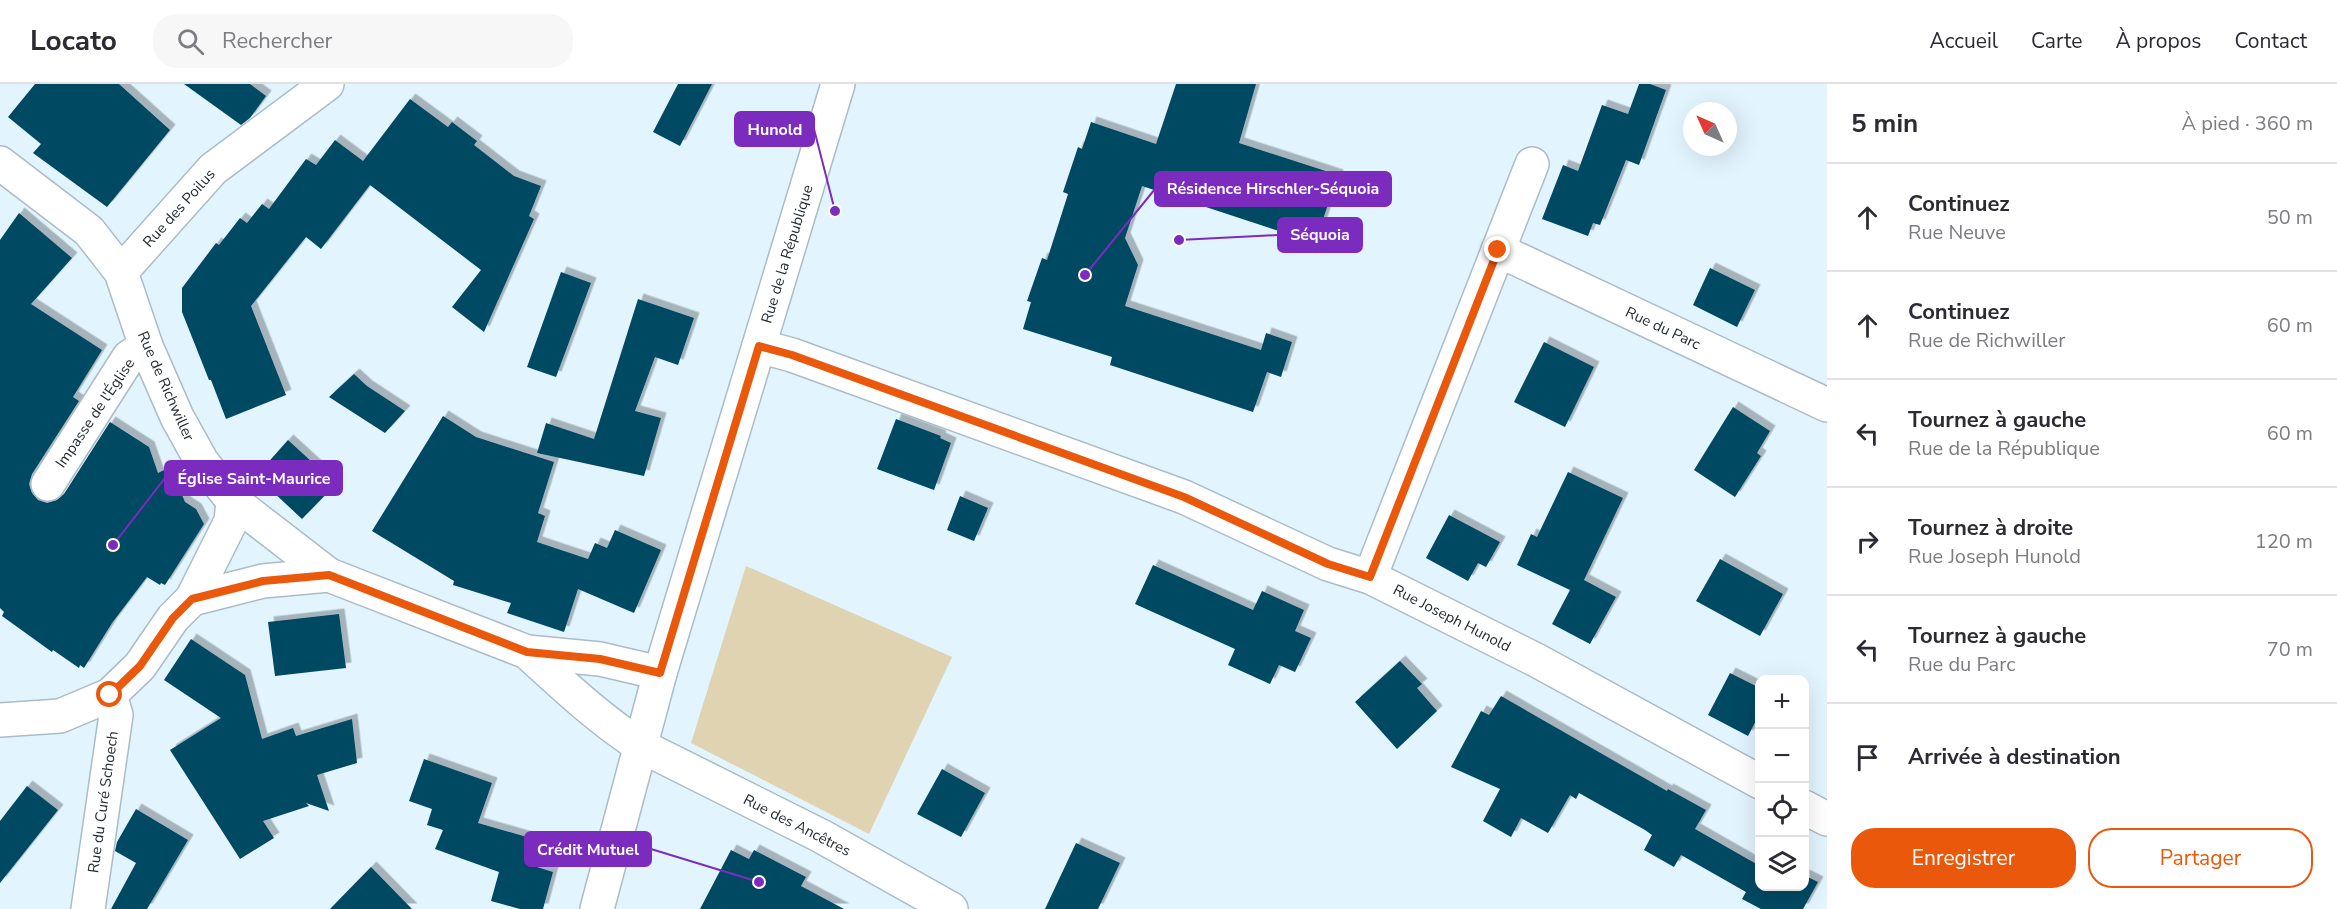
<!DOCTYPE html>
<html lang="fr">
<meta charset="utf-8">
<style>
:root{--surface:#fff;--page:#f7f7f7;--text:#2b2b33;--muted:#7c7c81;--line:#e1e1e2;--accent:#ea580c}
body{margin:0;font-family:"Nunito Sans",sans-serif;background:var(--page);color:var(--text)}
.controls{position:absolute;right:18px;bottom:18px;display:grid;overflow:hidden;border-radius:12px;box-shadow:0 6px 24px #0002}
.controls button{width:54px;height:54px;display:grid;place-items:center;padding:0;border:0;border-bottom:2px solid var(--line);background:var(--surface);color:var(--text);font:30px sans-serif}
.compass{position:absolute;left:1683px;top:18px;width:54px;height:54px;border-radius:50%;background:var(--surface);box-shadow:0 6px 24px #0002;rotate:315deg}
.stop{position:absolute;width:18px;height:18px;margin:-14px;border:4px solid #ea580c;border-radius:50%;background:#fff}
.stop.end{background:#ea580c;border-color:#fff;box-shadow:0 2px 6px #0008}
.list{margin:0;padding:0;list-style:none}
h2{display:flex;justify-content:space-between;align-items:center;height:78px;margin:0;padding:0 24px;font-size:26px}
h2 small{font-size:20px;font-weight:400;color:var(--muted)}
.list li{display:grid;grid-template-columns:39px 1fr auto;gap:18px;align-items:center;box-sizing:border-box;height:108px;padding:0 24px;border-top:2px solid var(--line)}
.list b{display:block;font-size:22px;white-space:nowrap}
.list p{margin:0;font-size:20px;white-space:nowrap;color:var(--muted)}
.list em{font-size:20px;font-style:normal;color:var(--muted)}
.actions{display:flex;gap:12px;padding:18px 24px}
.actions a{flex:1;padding:14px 0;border:2px solid var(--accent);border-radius:24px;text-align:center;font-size:21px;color:var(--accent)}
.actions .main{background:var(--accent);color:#fff}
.icon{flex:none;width:33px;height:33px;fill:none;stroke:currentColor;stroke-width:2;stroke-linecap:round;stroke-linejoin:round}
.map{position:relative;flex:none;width:1827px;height:825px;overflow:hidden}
header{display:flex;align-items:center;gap:36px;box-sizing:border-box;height:84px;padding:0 30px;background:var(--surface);border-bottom:2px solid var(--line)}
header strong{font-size:28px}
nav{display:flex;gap:33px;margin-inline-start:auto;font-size:21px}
.search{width:420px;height:54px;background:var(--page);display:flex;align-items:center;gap:15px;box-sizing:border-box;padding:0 21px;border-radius:24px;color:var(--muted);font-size:22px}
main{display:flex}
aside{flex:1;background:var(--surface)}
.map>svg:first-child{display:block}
</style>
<header>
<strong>Locato</strong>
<div class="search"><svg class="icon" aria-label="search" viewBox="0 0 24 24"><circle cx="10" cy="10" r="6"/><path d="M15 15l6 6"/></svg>Rechercher</div>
<nav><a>Accueil</a><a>Carte</a><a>À propos</a><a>Contact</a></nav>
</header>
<main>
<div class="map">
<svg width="1827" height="825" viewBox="0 0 1827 825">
<defs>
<filter id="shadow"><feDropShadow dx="5.5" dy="-5.5" stdDeviation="0" flood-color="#0004"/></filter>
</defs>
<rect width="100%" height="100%" fill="#e2f4fe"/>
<polygon fill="#dfd3b2" points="746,482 952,573 869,750 691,659"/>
<g fill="#014862" filter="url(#shadow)">
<polygon points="35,0 119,0 170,46 107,123 33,69 41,60 8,33"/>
<polygon points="184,0 250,0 266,12 250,34 241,41"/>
<polygon points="678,0 712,0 680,62 653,48"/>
<polygon points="1176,0 1256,0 1239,59 1338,91 1315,159 1142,102 1125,154 1138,181 1125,222 1261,266 1266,249 1292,258 1281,293 1267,288 1253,328 1110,281 1112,273 1023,245 1031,218 1027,217 1042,174 1047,176 1068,110 1063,108 1078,63 1082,65 1091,38 1156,60"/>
<polygon points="1639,0 1650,0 1666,6 1639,81 1626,76 1600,141 1593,139 1588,152 1542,135 1563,81 1578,87 1602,21 1628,30"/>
<polygon points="410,15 448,43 452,38 477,57 474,61 514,92 541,102 529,132 534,135 484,248 452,223 481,186 370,101 321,165 306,153 251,222 286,311 226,335 211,296 209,296 182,228 182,204 216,159 219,161 240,134 247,139 262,120 269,125 306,75 316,81 335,56 363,77"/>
<polygon points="19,129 72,174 31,220 102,266 73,313 79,317 32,390 29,400 32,409 38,416 47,419 57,416 64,410 110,338 149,363 158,389 170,383 185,418 196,425 204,440 165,501 161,499 160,501 147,493 112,539 84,584 80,581 79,584 53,566 52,568 2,532 4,528 0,524 0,156"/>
<polygon points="1710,184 1755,206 1737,243 1693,221"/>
<polygon points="561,188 591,199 556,293 527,283"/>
<polygon points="638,215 694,234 678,281 655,273 635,327 661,334 644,392 537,369 546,339 594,355"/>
<polygon points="1544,258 1594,283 1565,343 1514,318"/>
<polygon points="354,290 367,302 405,327 385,349 329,313"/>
<polygon points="1733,323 1770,347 1757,369 1761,372 1735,413 1694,386"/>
<polygon points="443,332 476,353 554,378 538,429 545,432 537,458 588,475 595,459 607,464 615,446 661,466 634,529 578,505 564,548 507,529 511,519 453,501 454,497 372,447"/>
<polygon points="896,335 941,352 940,354 951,359 934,406 877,385"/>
<polygon points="288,356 336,400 302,435 256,392"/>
<polygon points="1568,388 1623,414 1584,496 1616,513 1590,560 1552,540 1570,506 1517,481 1531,450 1537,453"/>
<polygon points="960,412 988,424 974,457 947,446"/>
<polygon points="1449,431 1500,458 1486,483 1478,479 1468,497 1426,474"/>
<polygon points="1720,475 1783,510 1760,552 1696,517"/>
<polygon points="1153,481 1253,526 1262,507 1304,526 1295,547 1311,554 1295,588 1279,581 1270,600 1228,581 1235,565 1135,520"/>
<polygon points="339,530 346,584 275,592 268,538"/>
<polygon points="191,555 245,591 262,655 293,644 296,652 352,635 357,679 317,691 329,727 306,719 309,722 263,737 274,754 240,775 170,666 221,634 164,596"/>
<polygon points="1400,577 1422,600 1417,604 1437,627 1397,665 1355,618"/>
<polygon points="1730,589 1760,604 1760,629 1748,652 1708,631"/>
<polygon points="1501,612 1667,707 1668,705 1706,726 1695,745 1760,782 1760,802 1804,802 1804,791 1818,798 1803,825 1761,825 1742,815 1746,808 1681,771 1674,783 1644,766 1652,751 1645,746 1579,709 1576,715 1570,711 1548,749 1521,734 1511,753 1483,737 1500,705 1451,683 1481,627 1489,631"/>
<polygon points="424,675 492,699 478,739 544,758 537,783 553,788 543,825 520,825 491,817 499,788 435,765 443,746 427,741 432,725 409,717"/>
<polygon points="942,685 985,709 961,753 917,730"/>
<polygon points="27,702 58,726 0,799 0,737"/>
<polygon points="136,725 188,756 147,825 111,825 136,779 115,767 117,758"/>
<polygon points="1076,759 1120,779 1098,825 1045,825"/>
<polygon points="731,766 749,775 754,766 806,793 801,802 844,825 700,825"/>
<polygon points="371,783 412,825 330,825"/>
</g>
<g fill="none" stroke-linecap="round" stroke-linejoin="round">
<defs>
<g id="minor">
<polyline points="1498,166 1827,321"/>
<polyline points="121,188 213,85 327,0"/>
<polyline points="759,262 792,271 1184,413 1328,480 1370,493 1536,576 1760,698"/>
<polyline points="48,400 129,273 146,262"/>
<polyline points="1370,493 1532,80"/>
<polyline points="192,515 231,437 233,417"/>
<polyline points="641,662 821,752 951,825"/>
<polyline points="1804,723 1827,735"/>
<polyline points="88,825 116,631 110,611"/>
</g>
<g id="secondary">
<polyline points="0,79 89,147 121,188 146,262 177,333 202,378 233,417 329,491 527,568 600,575 660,589"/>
<path d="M527 568C563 601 599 635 641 662"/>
<polyline points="0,636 60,632 110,611 140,582 173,534 192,515 263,497 329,491"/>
<polyline points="597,825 660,589 838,0"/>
</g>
</defs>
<use href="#minor" stroke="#abbcc6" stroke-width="36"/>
<use href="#secondary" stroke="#abbcc6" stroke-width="36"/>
<use href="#minor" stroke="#fff" stroke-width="33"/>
<use href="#secondary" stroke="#fff" stroke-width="33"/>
</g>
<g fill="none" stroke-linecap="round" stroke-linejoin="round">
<polyline stroke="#ea580c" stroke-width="8" points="110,611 140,582 173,534 192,515 263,497 329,491 527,568 600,575 660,589 759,262 792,271 1184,413 1328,480 1370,493 1498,166"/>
</g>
<g text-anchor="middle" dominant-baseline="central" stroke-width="6" stroke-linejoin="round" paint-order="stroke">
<g font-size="15" fill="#252c30" stroke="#fff">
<text transform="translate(179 124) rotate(-48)">Rue des Poilus</text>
<text transform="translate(787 170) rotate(-73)">Rue de la République</text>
<text transform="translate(1663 244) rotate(25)">Rue du Parc</text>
<text transform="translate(166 302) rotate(66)">Rue de Richwiller</text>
<text transform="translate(95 329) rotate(-56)">Impasse de l'Église</text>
<text transform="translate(1452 534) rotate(27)">Rue Joseph Hunold</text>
<text transform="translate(103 718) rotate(-82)">Rue du Curé Schoech</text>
<text transform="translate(797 741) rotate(27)">Rue des Ancêtres</text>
</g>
</g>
<path fill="none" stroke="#7b2cbf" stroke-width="2" d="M835 127L814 45M1085 191L1155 105M1179 156L1278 151M113 461L165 394M759 798L651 765"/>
<g fill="#7b2cbf" stroke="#fff" stroke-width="2">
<circle cx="835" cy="127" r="6"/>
<circle cx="1085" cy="191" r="6"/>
<circle cx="1179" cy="156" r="6"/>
<circle cx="113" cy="461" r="6"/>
<circle cx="759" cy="798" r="6"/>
</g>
<g fill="#7b2cbf" stroke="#7b2cbf" stroke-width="2">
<rect x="735" y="28" width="79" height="34" rx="6"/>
<rect x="1155" y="88" width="236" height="34" rx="6"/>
<rect x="1278" y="134" width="84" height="34" rx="6"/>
<rect x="165" y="377" width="177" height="34" rx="6"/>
<rect x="525" y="748" width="126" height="34" rx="6"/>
</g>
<g font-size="16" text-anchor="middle" font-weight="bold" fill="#fff">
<text x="775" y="51">Hunold</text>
<text x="1273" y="110">Résidence Hirschler-Séquoia</text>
<text x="1320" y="156">Séquoia</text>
<text x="254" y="400">Église Saint-Maurice</text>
<text x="588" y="771">Crédit Mutuel</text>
</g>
</svg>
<div class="controls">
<button>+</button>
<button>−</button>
<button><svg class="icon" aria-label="locate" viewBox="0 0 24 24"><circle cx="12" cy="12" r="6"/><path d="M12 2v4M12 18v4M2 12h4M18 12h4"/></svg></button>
<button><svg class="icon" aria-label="layers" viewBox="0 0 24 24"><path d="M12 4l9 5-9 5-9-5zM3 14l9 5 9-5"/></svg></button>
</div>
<svg class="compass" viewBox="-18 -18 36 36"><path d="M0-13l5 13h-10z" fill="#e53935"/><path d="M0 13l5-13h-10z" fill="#7c7c81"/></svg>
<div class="stop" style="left:110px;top:611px"></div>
<div class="stop end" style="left:1498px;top:166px"></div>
</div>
<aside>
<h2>5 min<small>À pied · 360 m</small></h2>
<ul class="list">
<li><svg class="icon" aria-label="ahead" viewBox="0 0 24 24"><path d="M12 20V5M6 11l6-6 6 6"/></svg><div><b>Continuez</b><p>Rue Neuve</p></div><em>50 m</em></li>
<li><svg class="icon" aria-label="ahead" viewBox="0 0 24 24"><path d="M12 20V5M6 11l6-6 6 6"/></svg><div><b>Continuez</b><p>Rue de Richwiller</p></div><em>60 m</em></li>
<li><svg class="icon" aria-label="left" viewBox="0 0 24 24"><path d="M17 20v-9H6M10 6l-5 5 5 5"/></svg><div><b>Tournez à gauche</b><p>Rue de la République</p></div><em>60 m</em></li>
<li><svg class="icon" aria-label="right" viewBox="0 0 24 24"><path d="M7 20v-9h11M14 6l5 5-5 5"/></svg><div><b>Tournez à droite</b><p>Rue Joseph Hunold</p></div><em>120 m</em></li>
<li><svg class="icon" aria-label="left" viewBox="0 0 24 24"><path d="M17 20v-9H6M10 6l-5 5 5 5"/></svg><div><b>Tournez à gauche</b><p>Rue du Parc</p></div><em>70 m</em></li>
<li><svg class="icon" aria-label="arrive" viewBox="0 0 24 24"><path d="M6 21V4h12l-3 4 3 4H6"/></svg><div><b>Arrivée à destination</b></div></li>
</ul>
<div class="actions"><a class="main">Enregistrer</a><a>Partager</a></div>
</aside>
</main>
